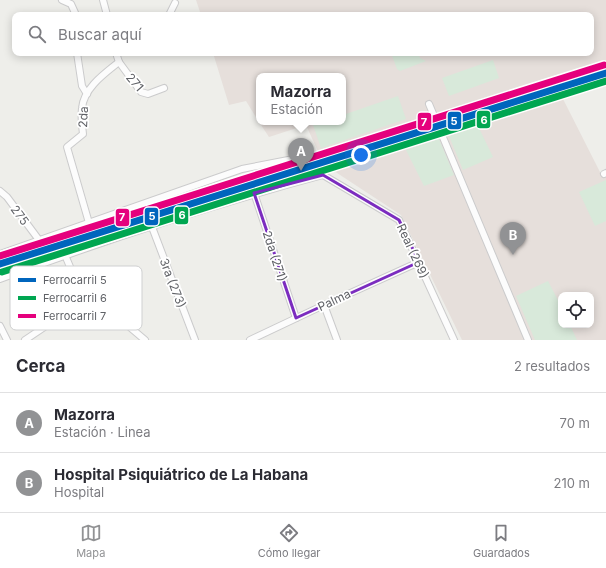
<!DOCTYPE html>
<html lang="es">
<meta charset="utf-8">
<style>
:root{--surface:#fff;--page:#f2f2f3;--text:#2b2b33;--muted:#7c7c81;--line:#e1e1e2;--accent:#919294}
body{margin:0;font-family:Inter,sans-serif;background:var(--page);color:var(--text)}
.controls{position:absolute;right:12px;bottom:12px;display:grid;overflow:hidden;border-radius:8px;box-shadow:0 2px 10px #0003}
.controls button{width:36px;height:36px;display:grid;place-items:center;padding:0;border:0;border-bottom:1px solid var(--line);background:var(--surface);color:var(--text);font:20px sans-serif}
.you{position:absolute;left:361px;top:155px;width:14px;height:14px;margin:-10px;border:3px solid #fff;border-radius:50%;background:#1a73e8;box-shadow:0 0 0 6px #1a73e833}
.badge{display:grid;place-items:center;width:26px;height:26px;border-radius:50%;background:var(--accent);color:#fff;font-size:13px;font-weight:700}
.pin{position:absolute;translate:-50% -33px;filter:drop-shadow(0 1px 2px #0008)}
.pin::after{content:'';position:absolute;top:21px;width:14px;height:12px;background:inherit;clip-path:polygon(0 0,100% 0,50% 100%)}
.popup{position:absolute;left:256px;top:73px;width:90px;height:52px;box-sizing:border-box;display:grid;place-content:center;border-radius:8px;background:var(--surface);filter:drop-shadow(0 1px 3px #0005);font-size:13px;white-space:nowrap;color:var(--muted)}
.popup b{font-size:15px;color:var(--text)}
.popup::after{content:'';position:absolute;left:50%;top:100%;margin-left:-8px;border:8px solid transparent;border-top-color:var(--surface)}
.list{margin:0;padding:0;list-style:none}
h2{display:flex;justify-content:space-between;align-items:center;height:52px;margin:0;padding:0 16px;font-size:17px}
h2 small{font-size:13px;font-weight:400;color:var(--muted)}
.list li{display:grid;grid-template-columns:26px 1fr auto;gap:12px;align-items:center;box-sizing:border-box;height:60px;padding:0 16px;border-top:1px solid var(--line)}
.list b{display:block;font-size:15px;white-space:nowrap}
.list p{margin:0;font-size:13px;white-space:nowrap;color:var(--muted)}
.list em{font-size:13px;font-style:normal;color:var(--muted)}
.icon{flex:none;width:22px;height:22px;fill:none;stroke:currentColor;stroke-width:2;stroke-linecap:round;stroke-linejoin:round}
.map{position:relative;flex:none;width:606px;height:340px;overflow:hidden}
.search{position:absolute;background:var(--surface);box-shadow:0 2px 10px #0003;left:12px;right:12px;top:12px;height:44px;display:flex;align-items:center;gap:10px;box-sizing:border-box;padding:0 14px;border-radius:8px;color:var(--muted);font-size:15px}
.sheet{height:172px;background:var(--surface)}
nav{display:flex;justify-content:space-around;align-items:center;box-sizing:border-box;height:56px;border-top:1px solid var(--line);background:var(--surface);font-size:11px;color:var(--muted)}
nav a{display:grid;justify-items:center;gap:2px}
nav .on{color:var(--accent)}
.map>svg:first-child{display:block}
</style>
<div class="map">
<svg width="606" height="340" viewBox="0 0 606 340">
<rect width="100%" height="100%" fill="#eeeeea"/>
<g fill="#e6dfdb" fill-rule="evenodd">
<polygon points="196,0 606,0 606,68 321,158 306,125 269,137 259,122 343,122 343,76 259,76 259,122 246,101 229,105 213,53 591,53 591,15 201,15"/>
<path d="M562 97 603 178 606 177V340H462L401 215 331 169ZM561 295H591V325H561Z"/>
</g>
<g fill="#d8e9da">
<polygon points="391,53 418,53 420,58 426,61 400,71 397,69"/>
<polygon points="493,60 499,78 449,96 442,78"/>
<polygon points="398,96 406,119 321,148 313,125 322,122 343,122 343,115"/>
<polygon points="478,126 493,157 463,170 449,136"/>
<polygon points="439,139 454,175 424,186 406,150"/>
<polygon points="606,180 606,221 595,226 579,192"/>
<polygon points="548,281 561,306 561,325 570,325 577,340 535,340 516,296"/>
</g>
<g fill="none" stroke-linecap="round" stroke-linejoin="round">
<defs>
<g id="street">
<polyline points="62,0 71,4 76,15"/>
<polyline points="103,0 107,15"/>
<polyline points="169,15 175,3"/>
<polyline points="77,53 82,86 87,94"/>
<polyline points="116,53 119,62 141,92 148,94 164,88"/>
<polyline points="429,104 528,340"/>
<polyline points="604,174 606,173"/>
<polyline points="323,175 399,220 454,340"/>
<polyline points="0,191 7,197 39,240"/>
<polyline points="254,193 296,318"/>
<path d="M89 223 67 147 83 134C82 126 81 116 82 108 84 88 104 74 119 62"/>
<polyline points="152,227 195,340"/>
<path d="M0 254 242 169 309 156C317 161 320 166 323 175"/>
<polyline points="65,255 73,274 92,295 145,340"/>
<path d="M0 279C106 240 214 204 323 175"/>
<polyline points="324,305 337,340"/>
<polyline points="0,326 7,340"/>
<polyline points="25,340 92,295"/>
<polyline points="250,340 324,305 419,262"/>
</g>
</defs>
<use href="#street" stroke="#cbcbcc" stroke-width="8"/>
<use href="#street" stroke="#fcfcfc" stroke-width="6"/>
<defs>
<polyline id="rail" points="0,267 18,258"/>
</defs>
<use href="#rail" stroke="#e4e5e4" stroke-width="3.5"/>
<use href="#rail" stroke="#fff" stroke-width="2" stroke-dasharray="6" stroke-linecap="butt"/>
<defs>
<polyline id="rail-1" points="0,264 606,73"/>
<polyline id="rail-2" points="2,272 606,81"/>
<polyline id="rail-3" points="0,256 604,65"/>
</defs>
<use href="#rail-1" stroke="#fff" stroke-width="10"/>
<use href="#rail-2" stroke="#fff" stroke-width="10"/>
<use href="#rail-3" stroke="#fff" stroke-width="10"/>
<use href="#rail-1" stroke="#0065bd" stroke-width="7"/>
<use href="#rail-2" stroke="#00a651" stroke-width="7"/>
<use href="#rail-3" stroke="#e5007d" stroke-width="7"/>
</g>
<path fill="none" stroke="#7b2cbf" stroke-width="3" stroke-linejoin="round" d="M323 175 399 220 419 262 296 318 254 193Z"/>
<g text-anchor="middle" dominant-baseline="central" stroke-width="3.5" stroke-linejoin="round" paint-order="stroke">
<g font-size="12" fill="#5f6166" stroke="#fff">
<text transform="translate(135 82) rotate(49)">271</text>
<text transform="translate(83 117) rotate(-87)">2da</text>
<text transform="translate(20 215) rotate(53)">275</text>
<text transform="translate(413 251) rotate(65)">Real (269)</text>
<text transform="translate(275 256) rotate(72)">2da (271)</text>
<text transform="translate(173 283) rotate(69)">3ra (273)</text>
<text transform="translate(334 300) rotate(-25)">Palma</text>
</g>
</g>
<rect x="10" y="266" width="132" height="64" rx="6" fill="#fff" stroke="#cfd0d1" stroke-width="1"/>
<rect x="18" y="278" width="18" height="4" fill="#0065bd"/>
<rect x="18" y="296" width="18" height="4" fill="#00a651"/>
<rect x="18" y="314" width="18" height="4" fill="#e5007d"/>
<g font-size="11" fill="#5f6166">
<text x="43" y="284">Ferrocarril 5</text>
<text x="43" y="302">Ferrocarril 6</text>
<text x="43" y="320">Ferrocarril 7</text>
</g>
<g stroke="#fff" stroke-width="1.5">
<rect x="476" y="110" width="15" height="19" rx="4" fill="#00a651"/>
<rect x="447" y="111" width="15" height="19" rx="4" fill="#0065bd"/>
<rect x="417" y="112" width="15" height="19" rx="4" fill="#e5007d"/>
<rect x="174" y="206" width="15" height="19" rx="4" fill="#00a651"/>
<rect x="144" y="207" width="15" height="19" rx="4" fill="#0065bd"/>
<rect x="115" y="208" width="15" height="19" rx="4" fill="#e5007d"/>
</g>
<g font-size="11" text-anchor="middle" font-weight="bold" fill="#fff">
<text x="484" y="124">6</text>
<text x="454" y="125">5</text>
<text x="424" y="126">7</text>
<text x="182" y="219">6</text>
<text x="152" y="220">5</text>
<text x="122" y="221">7</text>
</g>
</svg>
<div class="controls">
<button><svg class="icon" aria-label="locate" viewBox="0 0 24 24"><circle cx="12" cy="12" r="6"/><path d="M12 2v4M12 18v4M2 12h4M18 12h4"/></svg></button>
</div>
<div class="you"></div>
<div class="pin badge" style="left:301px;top:171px">A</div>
<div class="popup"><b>Mazorra</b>Estación</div>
<div class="pin badge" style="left:513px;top:255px">B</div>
<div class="search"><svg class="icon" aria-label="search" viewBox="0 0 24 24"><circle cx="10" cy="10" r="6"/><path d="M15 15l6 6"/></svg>Buscar aquí</div>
</div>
<section class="sheet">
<h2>Cerca<small>2 resultados</small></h2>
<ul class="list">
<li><span class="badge">A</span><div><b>Mazorra</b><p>Estación · Linea</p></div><em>70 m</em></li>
<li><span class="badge">B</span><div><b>Hospital Psiquiátrico de La Habana</b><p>Hospital</p></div><em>210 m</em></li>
</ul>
</section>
<nav>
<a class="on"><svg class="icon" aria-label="map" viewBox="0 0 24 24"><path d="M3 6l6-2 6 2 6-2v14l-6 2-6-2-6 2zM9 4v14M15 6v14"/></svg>Mapa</a>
<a><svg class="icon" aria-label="directions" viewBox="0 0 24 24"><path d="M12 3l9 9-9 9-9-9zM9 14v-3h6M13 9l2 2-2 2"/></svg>Cómo llegar</a>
<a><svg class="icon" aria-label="saved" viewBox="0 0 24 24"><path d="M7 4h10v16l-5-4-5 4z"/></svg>Guardados</a>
</nav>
